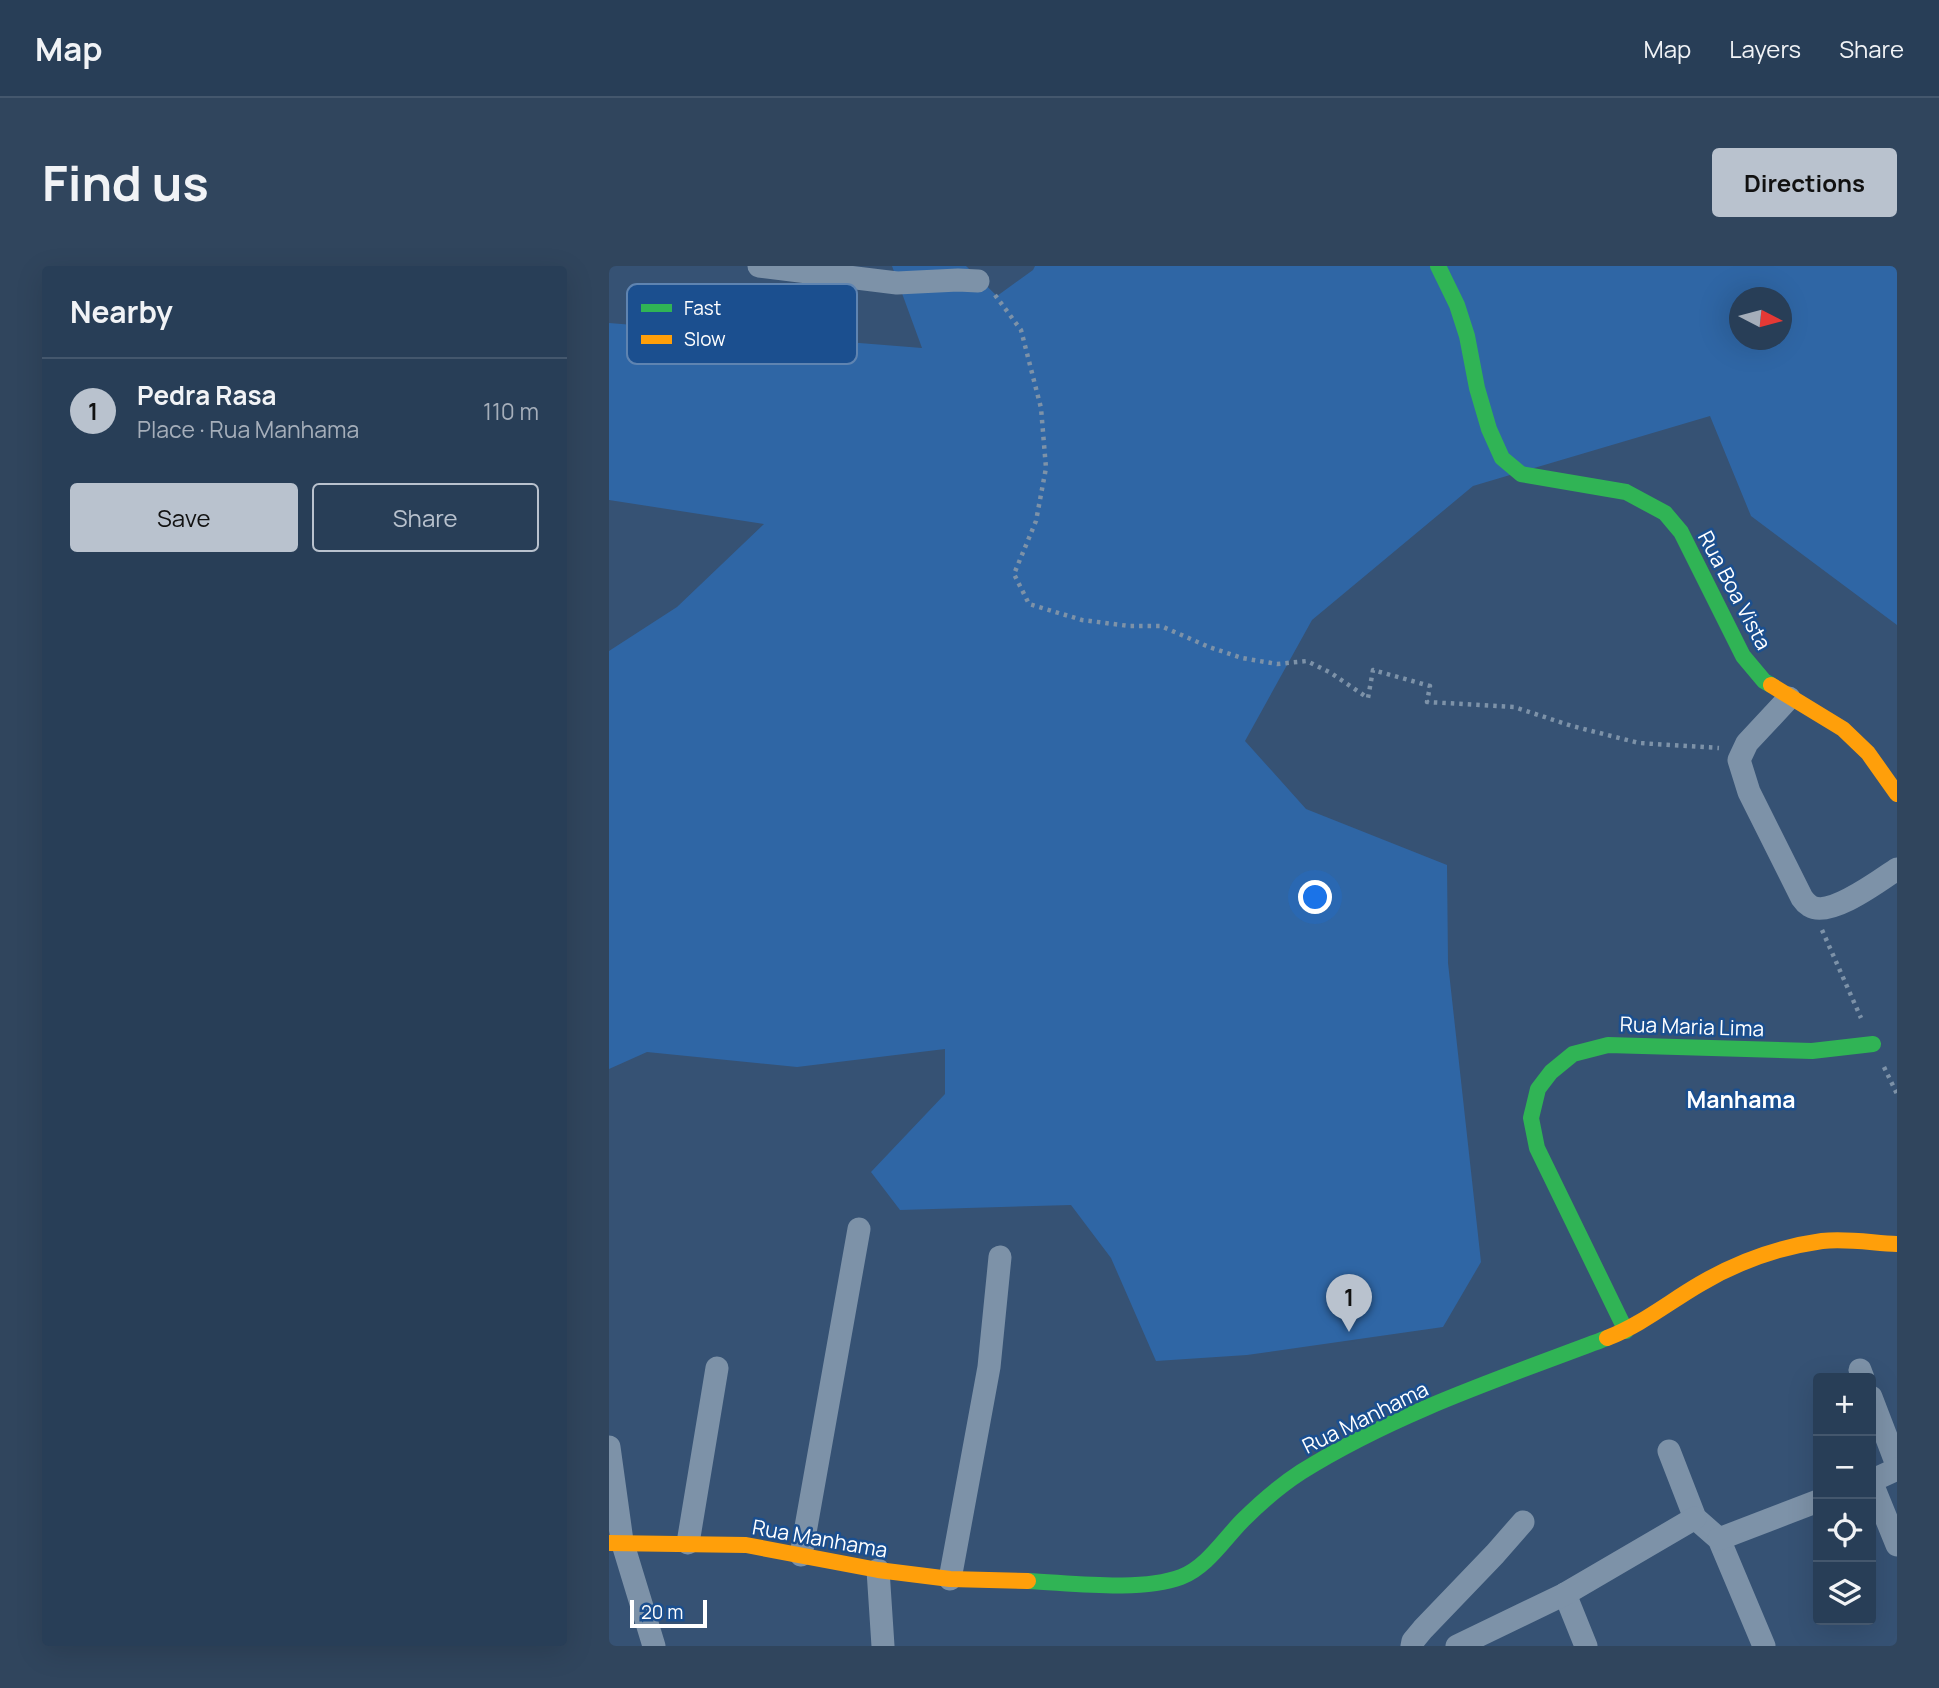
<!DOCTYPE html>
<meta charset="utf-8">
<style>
:root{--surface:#283e57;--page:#30455d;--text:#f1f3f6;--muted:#a5aeba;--line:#44576d;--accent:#b9c2ce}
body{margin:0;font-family:Manrope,sans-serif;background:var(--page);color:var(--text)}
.controls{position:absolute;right:21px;bottom:21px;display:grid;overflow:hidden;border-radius:7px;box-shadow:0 7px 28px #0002}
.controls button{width:63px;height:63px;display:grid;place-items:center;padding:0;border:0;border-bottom:2px solid var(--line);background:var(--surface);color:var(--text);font:35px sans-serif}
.compass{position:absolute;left:1120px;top:21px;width:63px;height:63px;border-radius:50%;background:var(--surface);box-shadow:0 7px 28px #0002;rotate:96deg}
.scale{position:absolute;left:21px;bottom:18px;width:77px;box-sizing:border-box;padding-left:7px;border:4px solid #fff;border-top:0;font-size:19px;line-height:24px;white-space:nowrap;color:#fff;-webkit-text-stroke:5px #1b4f8f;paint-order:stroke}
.you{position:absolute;left:707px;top:632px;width:24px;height:24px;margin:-18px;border:5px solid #fff;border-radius:50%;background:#1a73e8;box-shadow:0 0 0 10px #1a73e833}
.badge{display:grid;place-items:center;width:46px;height:46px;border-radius:50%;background:var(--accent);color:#111;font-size:23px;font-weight:700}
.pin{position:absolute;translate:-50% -58px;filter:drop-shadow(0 2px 4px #0008)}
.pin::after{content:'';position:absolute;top:37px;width:24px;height:21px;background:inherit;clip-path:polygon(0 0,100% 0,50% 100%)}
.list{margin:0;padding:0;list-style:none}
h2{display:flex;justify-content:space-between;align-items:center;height:91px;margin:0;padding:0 28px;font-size:30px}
h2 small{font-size:23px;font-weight:400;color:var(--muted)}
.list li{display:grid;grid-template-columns:46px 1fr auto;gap:21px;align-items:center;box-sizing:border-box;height:105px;padding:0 28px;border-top:2px solid var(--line)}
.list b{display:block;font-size:26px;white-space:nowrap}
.list p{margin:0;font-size:23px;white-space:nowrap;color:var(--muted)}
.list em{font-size:23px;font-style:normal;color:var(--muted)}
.actions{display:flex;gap:14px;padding:21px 28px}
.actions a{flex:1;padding:16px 0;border:2px solid var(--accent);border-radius:7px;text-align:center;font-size:24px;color:var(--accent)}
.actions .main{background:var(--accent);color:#111}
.icon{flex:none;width:38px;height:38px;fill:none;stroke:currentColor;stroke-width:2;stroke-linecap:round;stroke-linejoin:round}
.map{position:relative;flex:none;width:1288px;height:1380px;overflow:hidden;border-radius:7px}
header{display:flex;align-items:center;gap:42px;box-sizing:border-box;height:98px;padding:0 35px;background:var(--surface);border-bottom:2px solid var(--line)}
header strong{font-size:33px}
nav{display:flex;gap:38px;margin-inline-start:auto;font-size:24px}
.intro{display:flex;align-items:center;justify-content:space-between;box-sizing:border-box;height:168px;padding:0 42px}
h1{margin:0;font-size:49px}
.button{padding:18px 32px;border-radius:7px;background:var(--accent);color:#111;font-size:24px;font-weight:700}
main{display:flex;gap:42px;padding:0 42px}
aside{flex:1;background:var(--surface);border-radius:7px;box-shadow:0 7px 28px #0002}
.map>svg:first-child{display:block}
</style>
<header>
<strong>Map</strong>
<nav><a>Map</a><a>Layers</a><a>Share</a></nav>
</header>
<div class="intro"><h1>Find us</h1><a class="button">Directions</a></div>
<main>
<aside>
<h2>Nearby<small></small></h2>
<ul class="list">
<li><span class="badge">1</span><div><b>Pedra Rasa</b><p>Place · Rua Manhama</p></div><em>110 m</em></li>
</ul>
<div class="actions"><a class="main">Save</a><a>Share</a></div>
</aside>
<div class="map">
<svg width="1288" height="1380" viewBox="0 0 1288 1380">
<rect width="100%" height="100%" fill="#365274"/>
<path fill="#2f66a5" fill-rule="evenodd" d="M283 0H357L388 30 424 4 426 0H1288V359L1142 250 1101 150 864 220 703 354 636 475 697 543 838 599 839 697 872 996 834 1061 638 1089 547 1095 502 992 462 939 291 944 262 906 336 828V783L188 801 38 786 0 803V385L68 341 155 258 0 234V57L313 82ZM1130 32H1172V74H1130Z"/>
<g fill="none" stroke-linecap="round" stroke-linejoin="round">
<g stroke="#7d92a8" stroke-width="4.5" stroke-dasharray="3.5 5" stroke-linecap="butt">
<polyline points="386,29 412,64 432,142 437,202 427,255 405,308 420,338 473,354 520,360 552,360 600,381 633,392 668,398 698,395 722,407 759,432 764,404 821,420 818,436 905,441 963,460 1030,477 1110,482"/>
<polyline points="1213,664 1252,752"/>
<polyline points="1275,801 1288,828"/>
</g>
<g stroke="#7d92a8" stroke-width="23">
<polyline points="150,0 288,17 349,14 369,15"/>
<path d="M1180 432 1138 477 1130 494 1140 526 1193 632C1195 635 1198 638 1201 640 1221 652 1270 615 1288 603"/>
<polyline points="1251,1104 1254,1112"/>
<polyline points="1262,1131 1288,1199"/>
<polyline points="0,1181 13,1275 45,1380"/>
<polyline points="1060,1185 1086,1252 1110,1273 1155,1380"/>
<polyline points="1288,1203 1262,1215 1288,1279"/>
<polyline points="1110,1273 1209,1235"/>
<polyline points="79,1277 108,1102"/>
<polyline points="192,1289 250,963"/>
<polyline points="269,1304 274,1380"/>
<polyline points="341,1313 380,1101 391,991"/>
<polyline points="956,1328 977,1380"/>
<polyline points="803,1380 804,1375 814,1363 886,1288 914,1256"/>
<polyline points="848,1380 956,1328 1086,1252"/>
</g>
<g stroke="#30b455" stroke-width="16">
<polyline points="829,0 848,39 858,70 868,122 880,163 893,192 912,208 1017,226 1056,247 1072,266 1134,390 1155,415 1162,419"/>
<polyline points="1017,1065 928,882 922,852 929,823 942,806 964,788 999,779 1203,785 1264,778"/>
<path d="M419 1315C464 1317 531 1326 572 1311 598 1301 615 1273 634 1254 651 1237 672 1219 692 1206 786 1147 895 1111 998 1072"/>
</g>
<g stroke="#ff9f0a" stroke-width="16">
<polyline points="1162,419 1234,463 1259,487 1288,528"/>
<path d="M998 1072C1032 1059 1060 1036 1091 1018 1128 996 1170 981 1213 975 1237 972 1264 977 1288 978"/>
<polyline points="0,1277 137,1279 269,1304 341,1313 419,1315"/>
</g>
</g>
<g text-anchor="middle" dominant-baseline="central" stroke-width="5" stroke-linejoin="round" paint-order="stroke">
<g font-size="21" fill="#fff" stroke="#1b4f8f">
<text transform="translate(1126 324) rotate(62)">Rua Boa Vista</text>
<text transform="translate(1083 760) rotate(2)">Rua Maria Lima</text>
<text transform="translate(756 1151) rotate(-26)">Rua Manhama</text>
<text transform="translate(211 1272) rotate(10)">Rua Manhama</text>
</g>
<g font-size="23" font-weight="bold" fill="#fff" stroke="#1b4f8f">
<text x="1132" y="833">Manhama</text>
</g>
</g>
<rect x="18" y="18" width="230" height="80" rx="10" fill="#1b4f8f" stroke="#5f84b1" stroke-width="2"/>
<rect x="32" y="38" width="31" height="8" fill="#30b455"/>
<rect x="32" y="69" width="31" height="9" fill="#ff9f0a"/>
<g font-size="19" fill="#fff">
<text x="75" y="49">Fast</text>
<text x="75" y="80">Slow</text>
</g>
</svg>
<div class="controls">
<button>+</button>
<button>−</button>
<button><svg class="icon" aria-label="locate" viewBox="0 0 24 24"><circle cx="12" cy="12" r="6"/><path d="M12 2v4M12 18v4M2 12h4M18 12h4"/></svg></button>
<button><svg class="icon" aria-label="layers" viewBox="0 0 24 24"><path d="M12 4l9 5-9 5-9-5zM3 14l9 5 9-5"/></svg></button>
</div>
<svg class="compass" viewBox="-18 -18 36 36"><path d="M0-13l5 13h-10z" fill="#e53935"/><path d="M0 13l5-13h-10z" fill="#a5aeba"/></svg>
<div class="scale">20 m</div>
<div class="you"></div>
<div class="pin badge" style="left:740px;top:1066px">1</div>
</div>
</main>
